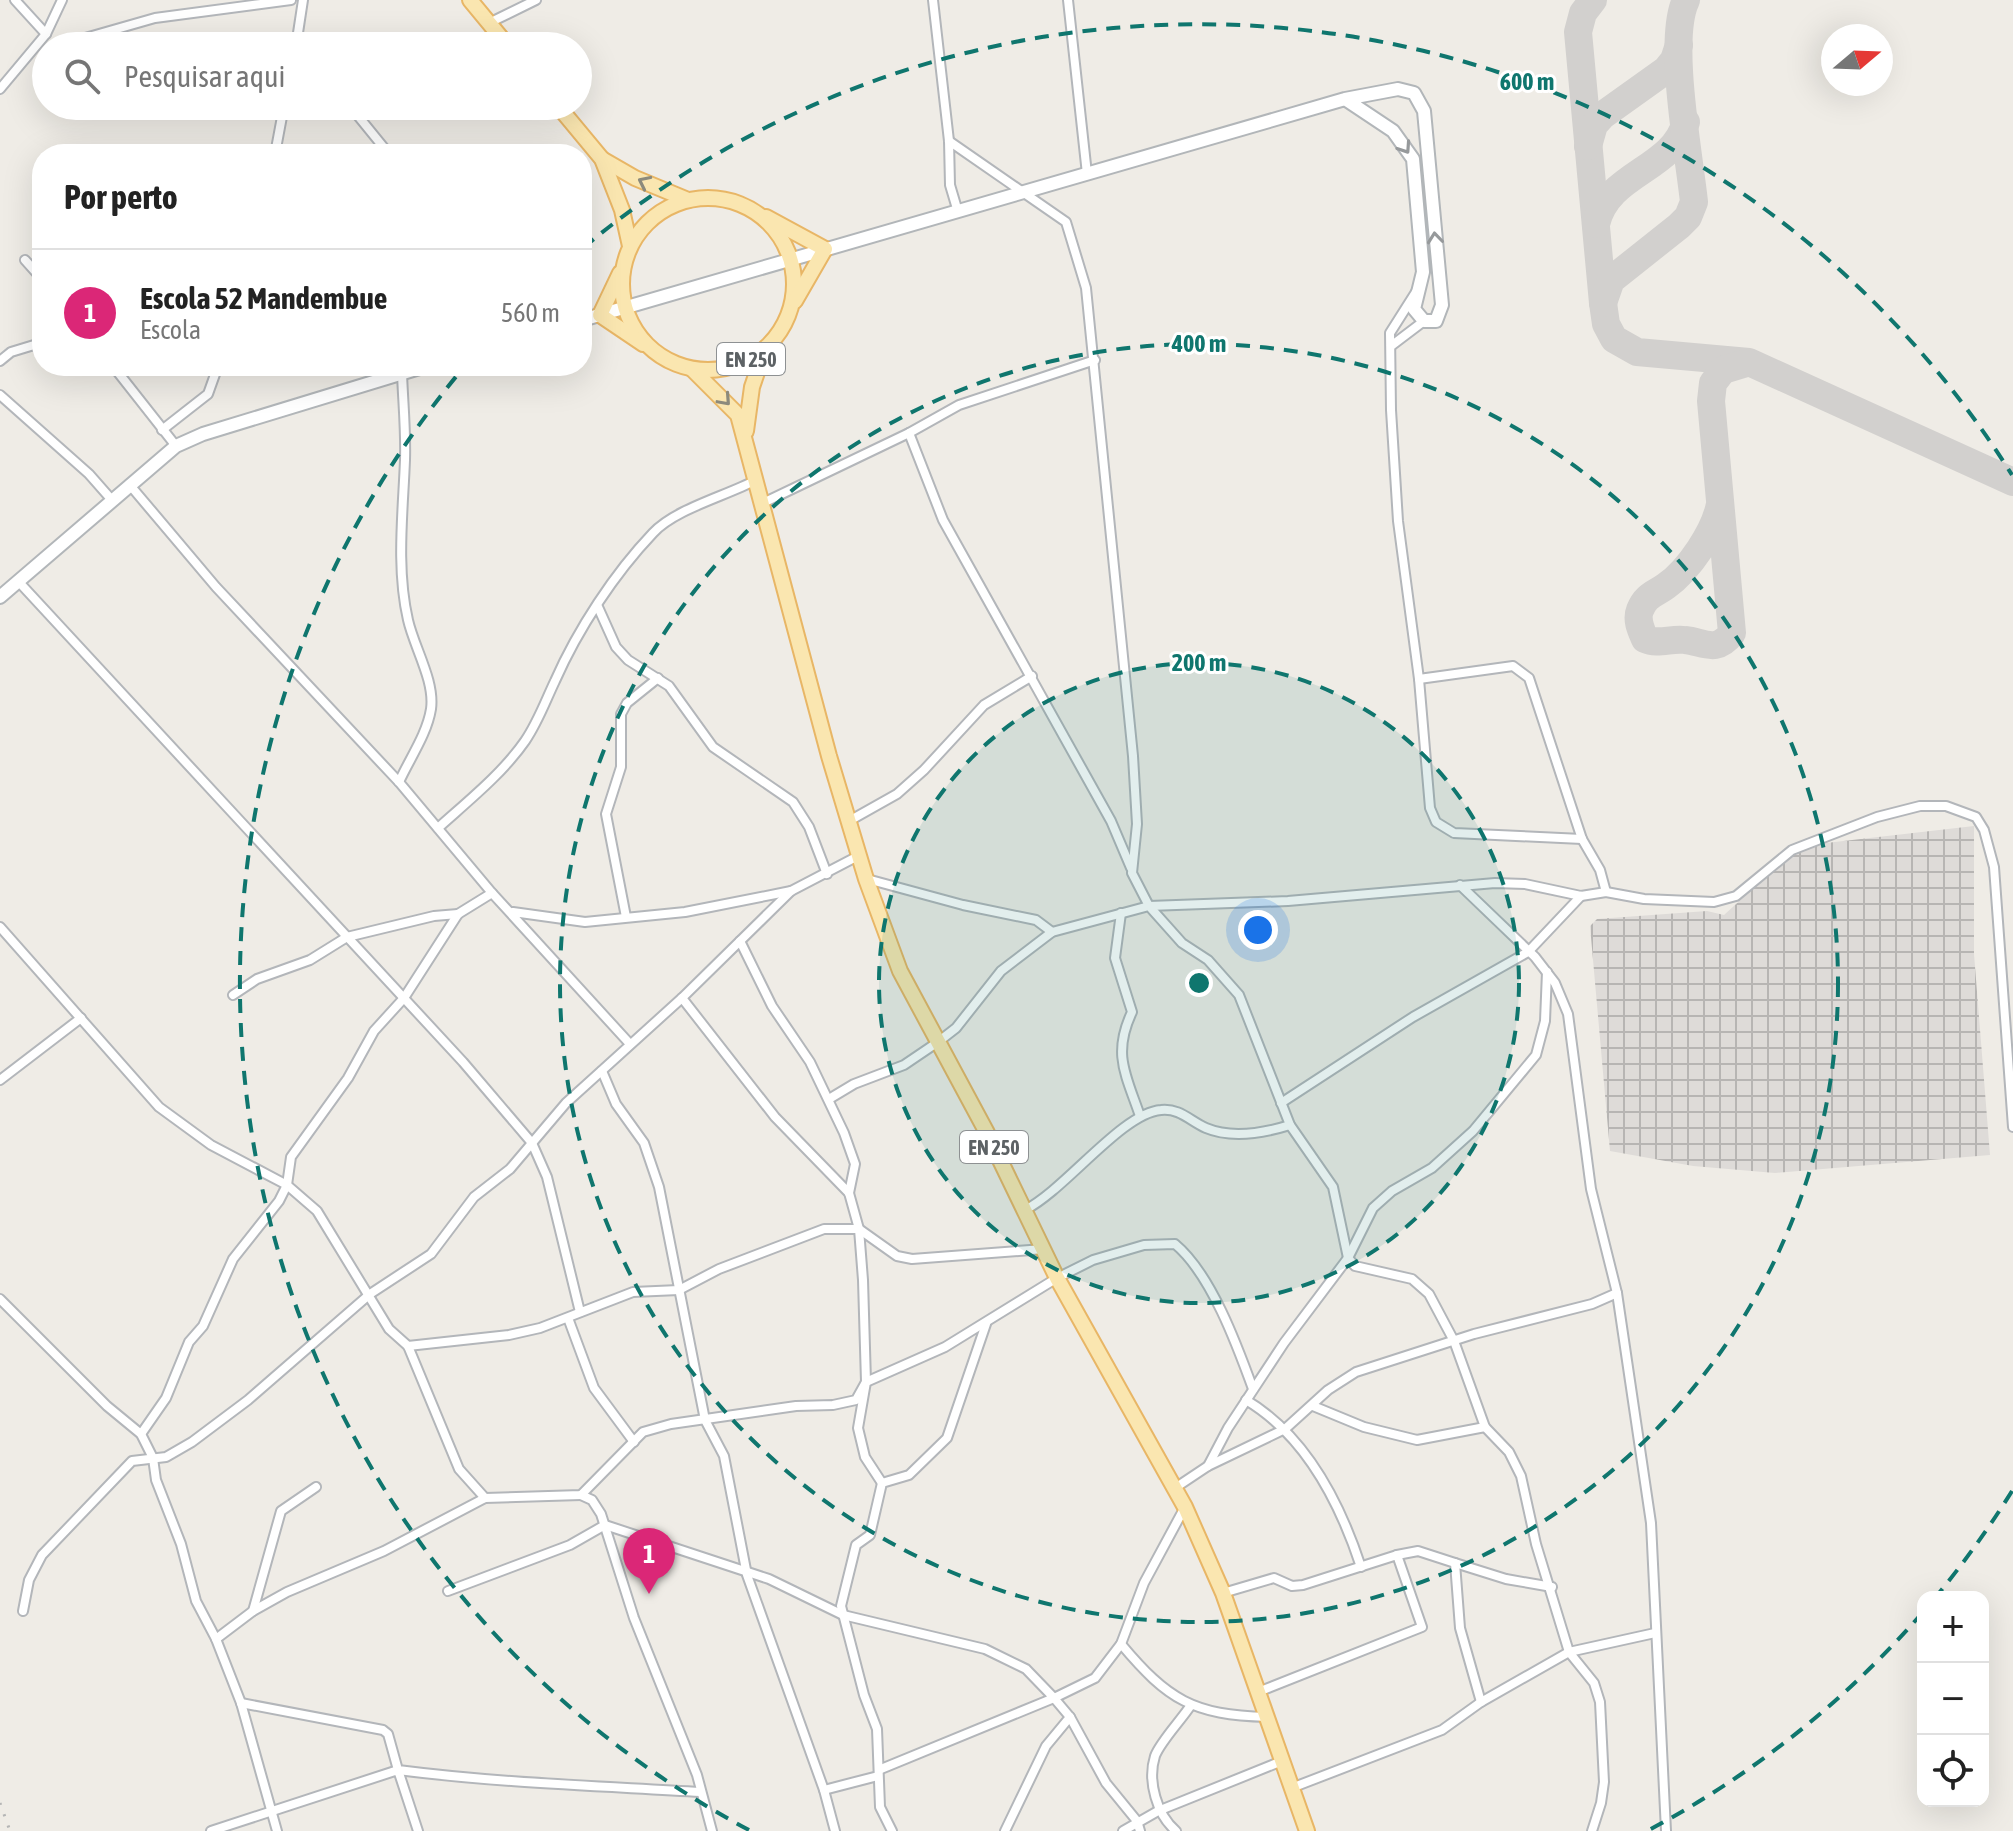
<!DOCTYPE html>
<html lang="pt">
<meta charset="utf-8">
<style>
:root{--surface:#fff;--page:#f2f2f2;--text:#222;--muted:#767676;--line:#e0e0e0;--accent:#db2777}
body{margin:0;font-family:"Asap Condensed",sans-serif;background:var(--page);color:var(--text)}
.controls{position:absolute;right:24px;bottom:24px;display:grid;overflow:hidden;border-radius:16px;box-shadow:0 8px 32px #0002}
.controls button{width:72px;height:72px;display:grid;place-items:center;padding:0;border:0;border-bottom:2px solid var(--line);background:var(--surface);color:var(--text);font:40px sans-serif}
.compass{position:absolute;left:1821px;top:24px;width:72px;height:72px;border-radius:50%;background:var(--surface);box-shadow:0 8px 32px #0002;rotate:71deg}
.you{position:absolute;left:1258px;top:930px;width:28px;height:28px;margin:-20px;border:6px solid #fff;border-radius:50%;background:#1a73e8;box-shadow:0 0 0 12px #1a73e833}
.badge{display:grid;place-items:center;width:52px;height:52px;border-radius:50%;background:var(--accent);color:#fff;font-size:26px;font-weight:700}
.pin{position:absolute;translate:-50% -66px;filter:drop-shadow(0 2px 4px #0008)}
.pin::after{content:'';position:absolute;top:42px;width:28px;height:24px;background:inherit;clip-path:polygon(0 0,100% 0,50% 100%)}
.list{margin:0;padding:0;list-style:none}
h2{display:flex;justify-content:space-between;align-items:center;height:104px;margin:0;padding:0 32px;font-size:34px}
h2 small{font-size:26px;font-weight:400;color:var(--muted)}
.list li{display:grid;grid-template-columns:52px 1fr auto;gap:24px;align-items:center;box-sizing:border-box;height:128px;padding:0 32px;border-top:2px solid var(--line)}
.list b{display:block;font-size:30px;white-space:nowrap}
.list p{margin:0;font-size:26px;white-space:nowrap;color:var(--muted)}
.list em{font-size:26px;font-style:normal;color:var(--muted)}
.icon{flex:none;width:44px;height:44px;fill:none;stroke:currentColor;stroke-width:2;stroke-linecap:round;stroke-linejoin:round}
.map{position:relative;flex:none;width:2013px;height:1831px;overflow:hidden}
.search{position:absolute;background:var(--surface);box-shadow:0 8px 32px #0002;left:32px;top:32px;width:560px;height:88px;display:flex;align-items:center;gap:20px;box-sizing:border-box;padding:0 28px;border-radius:44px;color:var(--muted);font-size:30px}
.panel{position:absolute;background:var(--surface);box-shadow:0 8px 32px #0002;left:32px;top:144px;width:560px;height:232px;border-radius:32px}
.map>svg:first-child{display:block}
</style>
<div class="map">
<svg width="2013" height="1831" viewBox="0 0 2013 1831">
<defs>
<pattern id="industrial-grid" width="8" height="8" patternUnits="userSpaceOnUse" patternTransform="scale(2)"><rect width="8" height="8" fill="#dedbd8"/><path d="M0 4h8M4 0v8" fill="none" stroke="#b7b5b3"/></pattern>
</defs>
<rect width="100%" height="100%" fill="#efece6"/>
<polygon fill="url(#industrial-grid)" points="1974,826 1974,954 1990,1155 1775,1173 1693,1166 1610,1151 1590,926 1597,919 1707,911 1724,915 1792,853 1826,843"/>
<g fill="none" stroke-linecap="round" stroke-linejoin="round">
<g stroke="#d2d0ce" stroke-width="28">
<polyline points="1593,0 1583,13 1578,32 1603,303 1606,324 1614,339 1637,352 1749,362 2013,482"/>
<polyline points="1588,146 1594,125 1603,115 1666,70 1674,60 1679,45"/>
<path d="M1596 224C1608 172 1672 171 1686 122"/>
<path d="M1603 303 1611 280 1679 226 1688 217 1694 202C1689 154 1667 39 1686 0"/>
<path d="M1720 504C1715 531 1689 570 1666 586 1655 594 1646 595 1640 610 1636 620 1641 630 1645 639 1658 645 1671 638 1685 640 1704 642 1716 654 1732 633L1711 401 1713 383 1723 370 1746 363"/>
</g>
<defs>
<g id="street">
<polyline points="15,0 46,34"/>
<polyline points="933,0 949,141 950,185 958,212"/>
<polyline points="1068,0 1087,174"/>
<polyline points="489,23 536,0"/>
<polyline points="57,46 155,18 291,0"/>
<polyline points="296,46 303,0"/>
<polyline points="0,89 46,34 62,0"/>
<polyline points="350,106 389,154"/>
<polyline points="949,141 1066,222 1086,288 1133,756 1137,824 1132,873 1149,906 1288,901 1495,883 1525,884 1581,896 1606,892 1644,899 1714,902 1736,896 1792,850 1877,817 1920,806 1946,806 1976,817 1984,830 1994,867 2013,1127"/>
<polyline points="275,154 284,106"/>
<polyline points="25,260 42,279"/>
<polyline points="1416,292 1390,333 1391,410 1398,521 1419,679 1430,808 1436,822 1454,833 1582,839"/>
<polyline points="1391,346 1424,321"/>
<polyline points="1095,360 959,405 909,433 943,520 1111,821 1131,868"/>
<polyline points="0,361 11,352 34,345"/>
<polyline points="113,366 176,446"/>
<polyline points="0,395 89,474 111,499"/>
<polyline points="162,430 208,394 218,366"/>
<polyline points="129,484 216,587 399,782 492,893 630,1044"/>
<polyline points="761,504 909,433"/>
<polyline points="18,581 463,1062 532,1143 547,1177 580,1312"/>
<polyline points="598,607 616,647 628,660 669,686 713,747 793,802 809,827 827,874"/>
<polyline points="1419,679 1513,666 1529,678 1582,839 1600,870 1606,892"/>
<path d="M399 782C410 758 427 734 431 709 435 681 414 647 408 620 396 568 403 512 405 460 406 431 403 402 402 373"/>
<polyline points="849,821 897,794 924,770 984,705 1032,676"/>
<path d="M438 828C468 801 502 774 525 741 538 722 545 702 555 681 578 629 614 574 653 533 675 509 726 496 756 480"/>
<polyline points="867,879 963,905 1036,920 1052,932"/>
<polyline points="1460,885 1535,957 1555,983 1568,1014 1591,1189 1617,1293 1651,1523 1666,1831"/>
<polyline points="513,912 585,922 685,912 791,891"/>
<path d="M1121 913 1115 958 1132 1012C1112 1054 1126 1075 1140 1116"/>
<polyline points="626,917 606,814 621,767 621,714 627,703 658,678"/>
<polyline points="0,927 159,1107 211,1145 287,1185 317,1211 389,1329 408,1346 459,1469 485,1498"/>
<polyline points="740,941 772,1006 810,1062 844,1133 855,1164 849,1193"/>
<polyline points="233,995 257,979 310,960 347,937 434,916 458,914"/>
<polyline points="682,998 775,1117 849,1193 859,1229 863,1280 866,1382 858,1428 865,1457 882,1483"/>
<polyline points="602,1071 616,1104 644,1143 659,1187 705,1420 724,1456 747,1575 824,1790"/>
<polyline points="0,1080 81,1018"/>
<polyline points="829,1099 854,1084 904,1065 938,1042 956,1028 1001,971 1052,932 1149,906 1182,943 1208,960 1239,995 1290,1125 1333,1187 1348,1258 1355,1266 1412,1279 1429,1294 1454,1341 1485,1427 1509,1452 1521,1476 1536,1544 1569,1652 1594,1683 1600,1702 1604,1782 1601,1803 1592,1831"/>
<polyline points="1281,1103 1413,1017 1528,952 1581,896"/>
<path d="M1025 1210C1066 1189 1122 1113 1161 1110 1180 1108 1190 1121 1206 1128 1232 1139 1264 1133 1290 1125"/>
<polyline points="0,1299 107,1406 141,1434 153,1458 156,1480 181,1544 196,1601 216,1639 241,1703 277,1831"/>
<polyline points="568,1318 594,1388 634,1442"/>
<polyline points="408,1346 509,1335 540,1328 633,1292 679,1290 719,1269 824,1229 859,1229 897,1256 912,1259 1044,1249"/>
<path d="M1246 1400C1305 1435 1340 1503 1361 1567"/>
<polyline points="1313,1406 1364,1427 1417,1440 1485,1427"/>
<polyline points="141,1434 166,1398 189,1342 203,1326 233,1259 279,1201 287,1185 291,1157 348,1078 374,1031 404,998 458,914 492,893"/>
<polyline points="1208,1466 1228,1428 1284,1343 1348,1258 1373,1208 1392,1191 1432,1168 1473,1131 1536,1055 1545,1021 1547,972"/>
<polyline points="1175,1488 1208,1466 1285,1429 1328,1390 1356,1372 1474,1334 1592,1304 1617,1293"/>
<polyline points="581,1495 592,1500 601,1514 634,1618 697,1775 712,1831"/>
<polyline points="1397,1555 1418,1551 1455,1563 1460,1628 1481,1702"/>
<polyline points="1455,1563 1506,1579 1552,1587"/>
<polyline points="448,1591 570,1545 605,1525 769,1579 843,1615 985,1649 1026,1669 1054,1698 881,1769"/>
<polyline points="1223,1593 1274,1578 1292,1586 1303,1585 1397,1555 1422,1627 1258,1692"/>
<polyline points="23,1611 29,1580 42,1555 132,1461 166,1457 192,1442 248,1400 370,1294 431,1254 474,1197 510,1169 566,1103 682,998 791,891 860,855"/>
<polyline points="253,1611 281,1511 316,1487"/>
<path d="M216 1639 253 1611 287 1592 384 1551 485 1498 581 1495 643 1432 671 1424 796 1406 833 1405 856 1400 866 1382 945 1347 1057 1278 1093 1260 1144 1245 1175 1244C1211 1274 1237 1345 1253 1389"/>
<path d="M1121 1644C1168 1700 1193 1715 1267 1717"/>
<path d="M241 1703 383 1730 388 1734 398 1770C499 1783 600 1786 701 1792"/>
<polyline points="1070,1717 1106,1783 1137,1821 1140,1831"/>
<polyline points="1294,1787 1442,1730 1481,1702 1569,1652 1655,1633"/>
<polyline points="211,1831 398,1770 418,1831"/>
<polyline points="835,1831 824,1790 878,1776"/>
<polyline points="892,1831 880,1807 877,1729 864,1695 841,1606 856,1545 870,1535 882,1483 909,1475 947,1438 986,1324"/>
<polyline points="1005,1831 1046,1746 1070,1717 1054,1698 1095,1678 1121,1644 1144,1583 1185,1507"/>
<polyline points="1123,1831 1158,1811 1282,1761"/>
<path d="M1176 1831C1157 1815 1147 1781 1155 1756 1160 1742 1182 1719 1191 1705"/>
</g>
<g id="secondary">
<polyline points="582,320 1345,99 1398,89 1414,93 1424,111 1442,305 1436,321 1424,321 1414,309 1423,272 1413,159 1393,131 1345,99"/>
<polyline points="0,597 176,446 203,434 426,366"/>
</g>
<g id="primary">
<polyline points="470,0 508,46"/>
<polyline points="558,106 602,159 622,210 630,246"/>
<polyline points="602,159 635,178 688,200"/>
<circle cx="708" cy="284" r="86"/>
<polyline points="766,217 825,249 795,301"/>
<polyline points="620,273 600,315 643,344"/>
<polyline points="692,369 738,415 829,756 866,879 900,971 986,1131 1057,1278 1185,1507 1223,1593 1307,1831"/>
<polyline points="746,431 752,387 765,349"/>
</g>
</defs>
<use href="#street" stroke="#b3b6ba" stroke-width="12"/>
<use href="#secondary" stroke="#b2b6b9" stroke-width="16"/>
<use href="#primary" stroke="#e8b666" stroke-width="18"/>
<use href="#street" stroke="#fff" stroke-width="8"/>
<use href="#secondary" stroke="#fff" stroke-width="12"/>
<use href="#primary" stroke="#fae6b0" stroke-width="14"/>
<polyline stroke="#b4b5b5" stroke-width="3" stroke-dasharray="2 10" stroke-linecap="butt" points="0,1803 10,1831"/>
</g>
<defs><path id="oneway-chevron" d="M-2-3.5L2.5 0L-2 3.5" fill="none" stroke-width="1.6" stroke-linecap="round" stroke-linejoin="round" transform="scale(2)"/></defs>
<g stroke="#96999b">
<use href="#oneway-chevron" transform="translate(1405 148) rotate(56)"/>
<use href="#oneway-chevron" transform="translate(1435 238) rotate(-96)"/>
</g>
<g stroke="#8c8a7c">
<use href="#oneway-chevron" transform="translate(644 182) rotate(-154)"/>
<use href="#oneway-chevron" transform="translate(725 400) rotate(48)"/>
</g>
<circle cx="1199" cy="983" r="320" fill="#0f766e" fill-opacity=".12"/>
<g fill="none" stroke="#0f766e" stroke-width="4" stroke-dasharray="14 10">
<circle cx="1199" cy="983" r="320"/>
<circle cx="1199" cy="983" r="639"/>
<path d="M2012 1491A959 959 0 0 1 1939 1593M1923 1612A959 959 0 0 1 1649 1830M749 1830A959 959 0 0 1 464 367M583 248A959 959 0 0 1 2012 475"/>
</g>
<g text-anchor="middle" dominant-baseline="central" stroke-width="6" stroke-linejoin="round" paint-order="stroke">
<g fill="#fff" stroke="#8e9193" stroke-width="2">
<rect x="717" y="343" width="68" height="32" rx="6"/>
<rect x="960" y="1131" width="68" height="32" rx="6"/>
</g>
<g font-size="20" font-weight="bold" fill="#5d6265">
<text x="751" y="359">EN 250</text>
<text x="994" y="1147">EN 250</text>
</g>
</g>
<circle cx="1199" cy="983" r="12" fill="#0f766e" stroke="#fff" stroke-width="4"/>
<g font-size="24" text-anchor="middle" font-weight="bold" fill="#0f766e" stroke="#fff" stroke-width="6" stroke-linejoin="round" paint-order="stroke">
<text x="1527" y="90">600 m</text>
<text x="1199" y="352">400 m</text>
<text x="1199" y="671">200 m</text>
</g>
</svg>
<div class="controls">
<button>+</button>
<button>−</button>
<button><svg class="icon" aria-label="locate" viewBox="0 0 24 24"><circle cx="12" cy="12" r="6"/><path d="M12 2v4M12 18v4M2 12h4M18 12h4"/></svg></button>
</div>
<svg class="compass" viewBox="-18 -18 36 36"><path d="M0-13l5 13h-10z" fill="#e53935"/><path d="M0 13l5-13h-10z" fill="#767676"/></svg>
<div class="you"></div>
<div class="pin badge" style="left:649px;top:1594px">1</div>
<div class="search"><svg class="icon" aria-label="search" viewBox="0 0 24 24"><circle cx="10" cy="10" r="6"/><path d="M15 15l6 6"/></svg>Pesquisar aqui</div>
<section class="panel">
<h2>Por perto<small></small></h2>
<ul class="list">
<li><span class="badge">1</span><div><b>Escola 52 Mandembue</b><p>Escola</p></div><em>560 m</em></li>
</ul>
</section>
</div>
